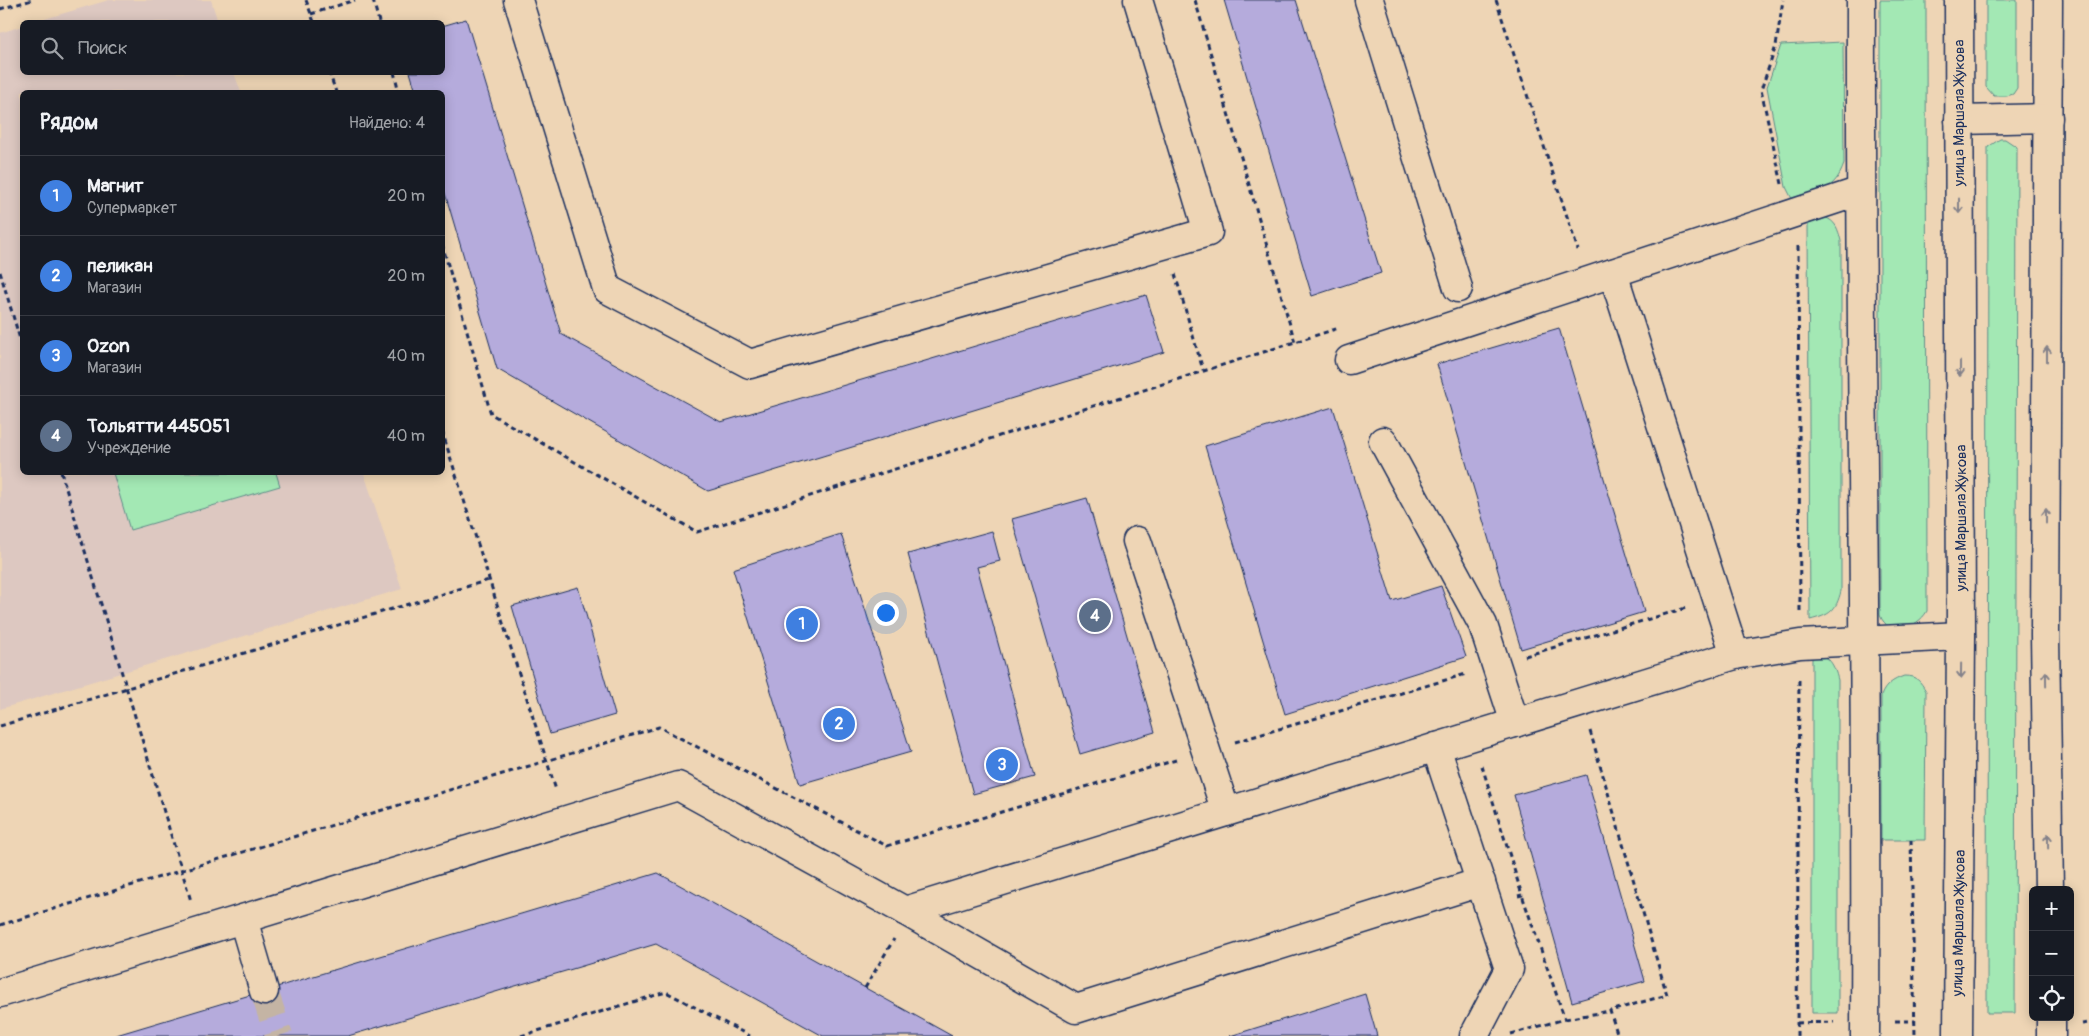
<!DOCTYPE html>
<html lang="ru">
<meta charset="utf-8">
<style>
:root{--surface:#171b24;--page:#20242c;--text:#f1f3f6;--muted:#9ea1a6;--line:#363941;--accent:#0b8043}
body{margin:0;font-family:Pangolin,sans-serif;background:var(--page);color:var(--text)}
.controls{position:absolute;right:15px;bottom:15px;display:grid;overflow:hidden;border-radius:8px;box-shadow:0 2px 12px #0003}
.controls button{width:45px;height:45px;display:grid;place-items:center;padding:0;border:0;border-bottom:1px solid var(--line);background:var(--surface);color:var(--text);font:25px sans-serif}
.you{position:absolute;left:885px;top:612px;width:18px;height:18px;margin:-12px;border:4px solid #fff;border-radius:50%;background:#1a73e8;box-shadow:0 0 0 8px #1a73e833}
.badge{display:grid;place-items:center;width:32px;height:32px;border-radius:50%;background:var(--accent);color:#fff;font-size:16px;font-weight:700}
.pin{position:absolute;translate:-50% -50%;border:2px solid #fff;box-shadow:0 1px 5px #0006}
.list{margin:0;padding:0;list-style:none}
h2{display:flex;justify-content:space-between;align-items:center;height:65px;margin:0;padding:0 20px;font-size:21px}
h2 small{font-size:16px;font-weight:400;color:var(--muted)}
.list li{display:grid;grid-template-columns:32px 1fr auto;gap:15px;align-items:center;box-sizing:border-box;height:80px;padding:0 20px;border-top:1px solid var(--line)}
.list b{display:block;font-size:19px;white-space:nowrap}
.list p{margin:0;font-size:16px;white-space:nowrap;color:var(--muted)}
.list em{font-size:16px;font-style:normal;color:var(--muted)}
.icon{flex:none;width:28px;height:28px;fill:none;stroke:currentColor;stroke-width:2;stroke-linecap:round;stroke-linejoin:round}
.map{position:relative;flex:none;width:2089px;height:1036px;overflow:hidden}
.search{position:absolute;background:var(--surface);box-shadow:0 2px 12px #0003;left:20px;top:20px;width:425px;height:55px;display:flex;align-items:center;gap:12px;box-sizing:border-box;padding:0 18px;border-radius:8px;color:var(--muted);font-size:19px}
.panel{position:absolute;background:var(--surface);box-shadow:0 2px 12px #0003;left:20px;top:90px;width:425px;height:385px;border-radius:8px}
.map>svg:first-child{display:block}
</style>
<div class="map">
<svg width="2089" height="1036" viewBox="0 0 2089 1036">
<rect width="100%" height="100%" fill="#eed5b5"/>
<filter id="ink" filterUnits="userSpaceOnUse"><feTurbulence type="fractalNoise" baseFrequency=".02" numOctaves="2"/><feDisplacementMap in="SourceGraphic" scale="10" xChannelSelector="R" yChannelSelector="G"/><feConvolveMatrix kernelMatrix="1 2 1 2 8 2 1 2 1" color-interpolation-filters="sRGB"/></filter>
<g filter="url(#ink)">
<g fill="#ddc8c1">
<polygon points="109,0 211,0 218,22 34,22"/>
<polygon points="22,26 22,72 234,73 241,92 22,92 22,472 364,473 402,589 0,709 0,33"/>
</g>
<g fill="#a3e8b4" stroke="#5f8c89">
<path d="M1880 0H1926L1927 611C1918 628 1888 638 1880 615Z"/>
<polygon points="1986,0 2017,0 2017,88 2013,94 2007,96 1994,96 1986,87"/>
<path d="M1843 42 1844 164C1835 191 1818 192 1793 201L1786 187 1767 87 1781 45Z"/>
<polygon points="2000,139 2005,139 2017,147 2015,1013 1987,1013 1988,147"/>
<path d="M1824 217C1836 221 1838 229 1841 241V591C1836 611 1830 615 1810 620L1808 220Z"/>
<polygon points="113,473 276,473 280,486 130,530"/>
<path d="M1812 654C1830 654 1834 665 1838 680V1013H1812Z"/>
<path d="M1904 676C1917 676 1920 681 1926 691L1925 840H1881V696C1885 685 1893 680 1904 676Z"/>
</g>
<g fill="#b5abdc" stroke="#1b2f5e">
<polygon points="1224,0 1296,0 1381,273 1312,296"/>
<polygon points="466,19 561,334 721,422 1146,295 1164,352 708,491 497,369 442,183 442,92 416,92 410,72 442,72 442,26"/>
<polygon points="1559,328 1644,612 1521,649 1437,364"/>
<polygon points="1333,407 1392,601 1441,586 1466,657 1285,714 1205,446"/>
<polygon points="1087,498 1155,732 1080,754 1012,519"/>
<polygon points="992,531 1000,561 977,567 1035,777 973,794 908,554"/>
<polygon points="841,534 911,752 800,784 733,569"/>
<polygon points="578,587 615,715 550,734 512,606"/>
<polygon points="1586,775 1645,981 1572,1002 1514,795"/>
<polygon points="658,873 952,1036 823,1036 656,944 348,1036 113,1036"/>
<polygon points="1365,994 1377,1036 1230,1036"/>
</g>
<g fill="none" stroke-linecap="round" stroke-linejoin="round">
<polyline stroke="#c4b4a4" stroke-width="28" stroke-dasharray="28 14" stroke-linecap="butt" points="264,991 279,1036"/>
<defs>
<g id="minor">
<polyline points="518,0 607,289 750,364 1208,232 1138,0"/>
<polyline points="1369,0 1458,288"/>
<path d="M1861 0C1860 345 1867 691 1865 1036"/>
<polyline points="1613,273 1735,655"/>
<polyline points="1349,360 1861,191"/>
<polyline points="1383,441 1483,625 1515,723"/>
<polyline points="1137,541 1226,812"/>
<polyline points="1436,747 1509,969 1474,1036"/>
<polyline points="905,911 1735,655 1800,644 1961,636"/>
<polyline points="243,919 264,991"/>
<polyline points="0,993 678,786 905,911 1076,1009 1481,882"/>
</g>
<g id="major">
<polyline points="2048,0 2045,636 2049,890"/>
<polyline points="1959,120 2048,118"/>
<polyline points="2051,1017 2051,1036"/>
<polyline points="1958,1036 1961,636 1959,0"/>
</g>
</defs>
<use href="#minor" stroke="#1b2f5e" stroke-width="31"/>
<use href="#major" stroke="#1b2f5e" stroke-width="31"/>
<g stroke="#1b2f5e" stroke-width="3" stroke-dasharray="5 4" stroke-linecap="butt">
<polyline points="306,0 314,22"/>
<polyline points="373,0 379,22"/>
<polyline points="1195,0 1295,342"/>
<polyline points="1496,0 1578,250"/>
<polyline points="0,9 32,0"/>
<polyline points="311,14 355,0"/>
<polyline points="329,72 336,92"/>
<polyline points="394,72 399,92"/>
<polyline points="1782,184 1761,90 1776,46 1783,0"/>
<polyline points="442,244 491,414 697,532 1339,328"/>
<polyline points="1798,246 1800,612"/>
<polyline points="0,272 22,346"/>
<polyline points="1175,274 1203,370"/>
<polyline points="442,431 556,790"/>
<polyline points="61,472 191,901"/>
<polyline points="1525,656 1686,608"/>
<polyline points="0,726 489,580"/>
<polyline points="1590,731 1667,995 1610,1011 1618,1036"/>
<polyline points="1235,742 1466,674"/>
<polyline points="1482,766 1522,895 1518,896"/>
<polyline points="1911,840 1915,1036"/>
<polyline points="0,925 659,727 887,846 1176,760"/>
<polyline points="865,988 894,939"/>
<polyline points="1565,1019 1610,1011"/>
<polyline points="1895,1021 1915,1021"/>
<polyline points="1797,1023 1834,1022"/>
<polyline points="2082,1024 2089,1023"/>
<polyline points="1511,1034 1565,1019 1522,895"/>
<polyline points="521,1036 666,992 750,1036"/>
<polyline points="1797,1036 1799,676"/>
</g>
<use href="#minor" stroke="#eed5b5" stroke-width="28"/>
<use href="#major" stroke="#eed5b5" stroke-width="28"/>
</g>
<defs><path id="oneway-shaft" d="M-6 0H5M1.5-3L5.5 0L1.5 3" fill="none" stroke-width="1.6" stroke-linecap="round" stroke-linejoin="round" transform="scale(1.25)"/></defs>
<g stroke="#84828a">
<use href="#oneway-shaft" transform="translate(1959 206) rotate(90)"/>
<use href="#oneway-shaft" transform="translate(2047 354) rotate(-90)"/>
<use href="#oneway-shaft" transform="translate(1960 369) rotate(90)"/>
<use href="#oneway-shaft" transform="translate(2046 516) rotate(-90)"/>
<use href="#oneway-shaft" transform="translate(1961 671) rotate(91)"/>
<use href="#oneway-shaft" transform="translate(2046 679) rotate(-91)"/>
<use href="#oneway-shaft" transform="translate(2048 841) rotate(-91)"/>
</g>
</g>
<g text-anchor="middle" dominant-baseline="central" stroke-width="4" stroke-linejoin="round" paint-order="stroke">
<g font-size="15" fill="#1b2f5e" stroke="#eed5b5">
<text transform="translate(1959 113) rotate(-90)">улица Маршала Жукова</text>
<text transform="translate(1961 518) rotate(-90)">улица Маршала Жукова</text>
<text transform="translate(1959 923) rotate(-89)">улица Маршала Жукова</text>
</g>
</g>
</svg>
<div class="controls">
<button>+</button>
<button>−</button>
<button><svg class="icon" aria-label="locate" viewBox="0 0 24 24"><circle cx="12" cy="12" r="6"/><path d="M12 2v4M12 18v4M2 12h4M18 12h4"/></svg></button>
</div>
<div class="you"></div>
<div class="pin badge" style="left:802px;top:624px;background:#3f7fe0">1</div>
<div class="pin badge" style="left:839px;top:724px;background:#3f7fe0">2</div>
<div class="pin badge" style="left:1002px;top:765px;background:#3f7fe0">3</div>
<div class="pin badge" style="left:1095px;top:616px;background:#5c6f8a">4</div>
<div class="search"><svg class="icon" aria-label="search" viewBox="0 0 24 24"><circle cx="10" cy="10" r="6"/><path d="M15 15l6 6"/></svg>Поиск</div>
<section class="panel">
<h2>Рядом<small>Найдено: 4</small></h2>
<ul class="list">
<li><span class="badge" style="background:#3f7fe0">1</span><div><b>Магнит</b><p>Супермаркет</p></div><em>20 m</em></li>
<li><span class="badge" style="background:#3f7fe0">2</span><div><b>пеликан</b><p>Магазин</p></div><em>20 m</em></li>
<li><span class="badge" style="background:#3f7fe0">3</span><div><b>Ozon</b><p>Магазин</p></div><em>40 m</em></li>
<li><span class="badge" style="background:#5c6f8a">4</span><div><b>Тольятти 445051</b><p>Учреждение</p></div><em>40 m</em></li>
</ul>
</section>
</div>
